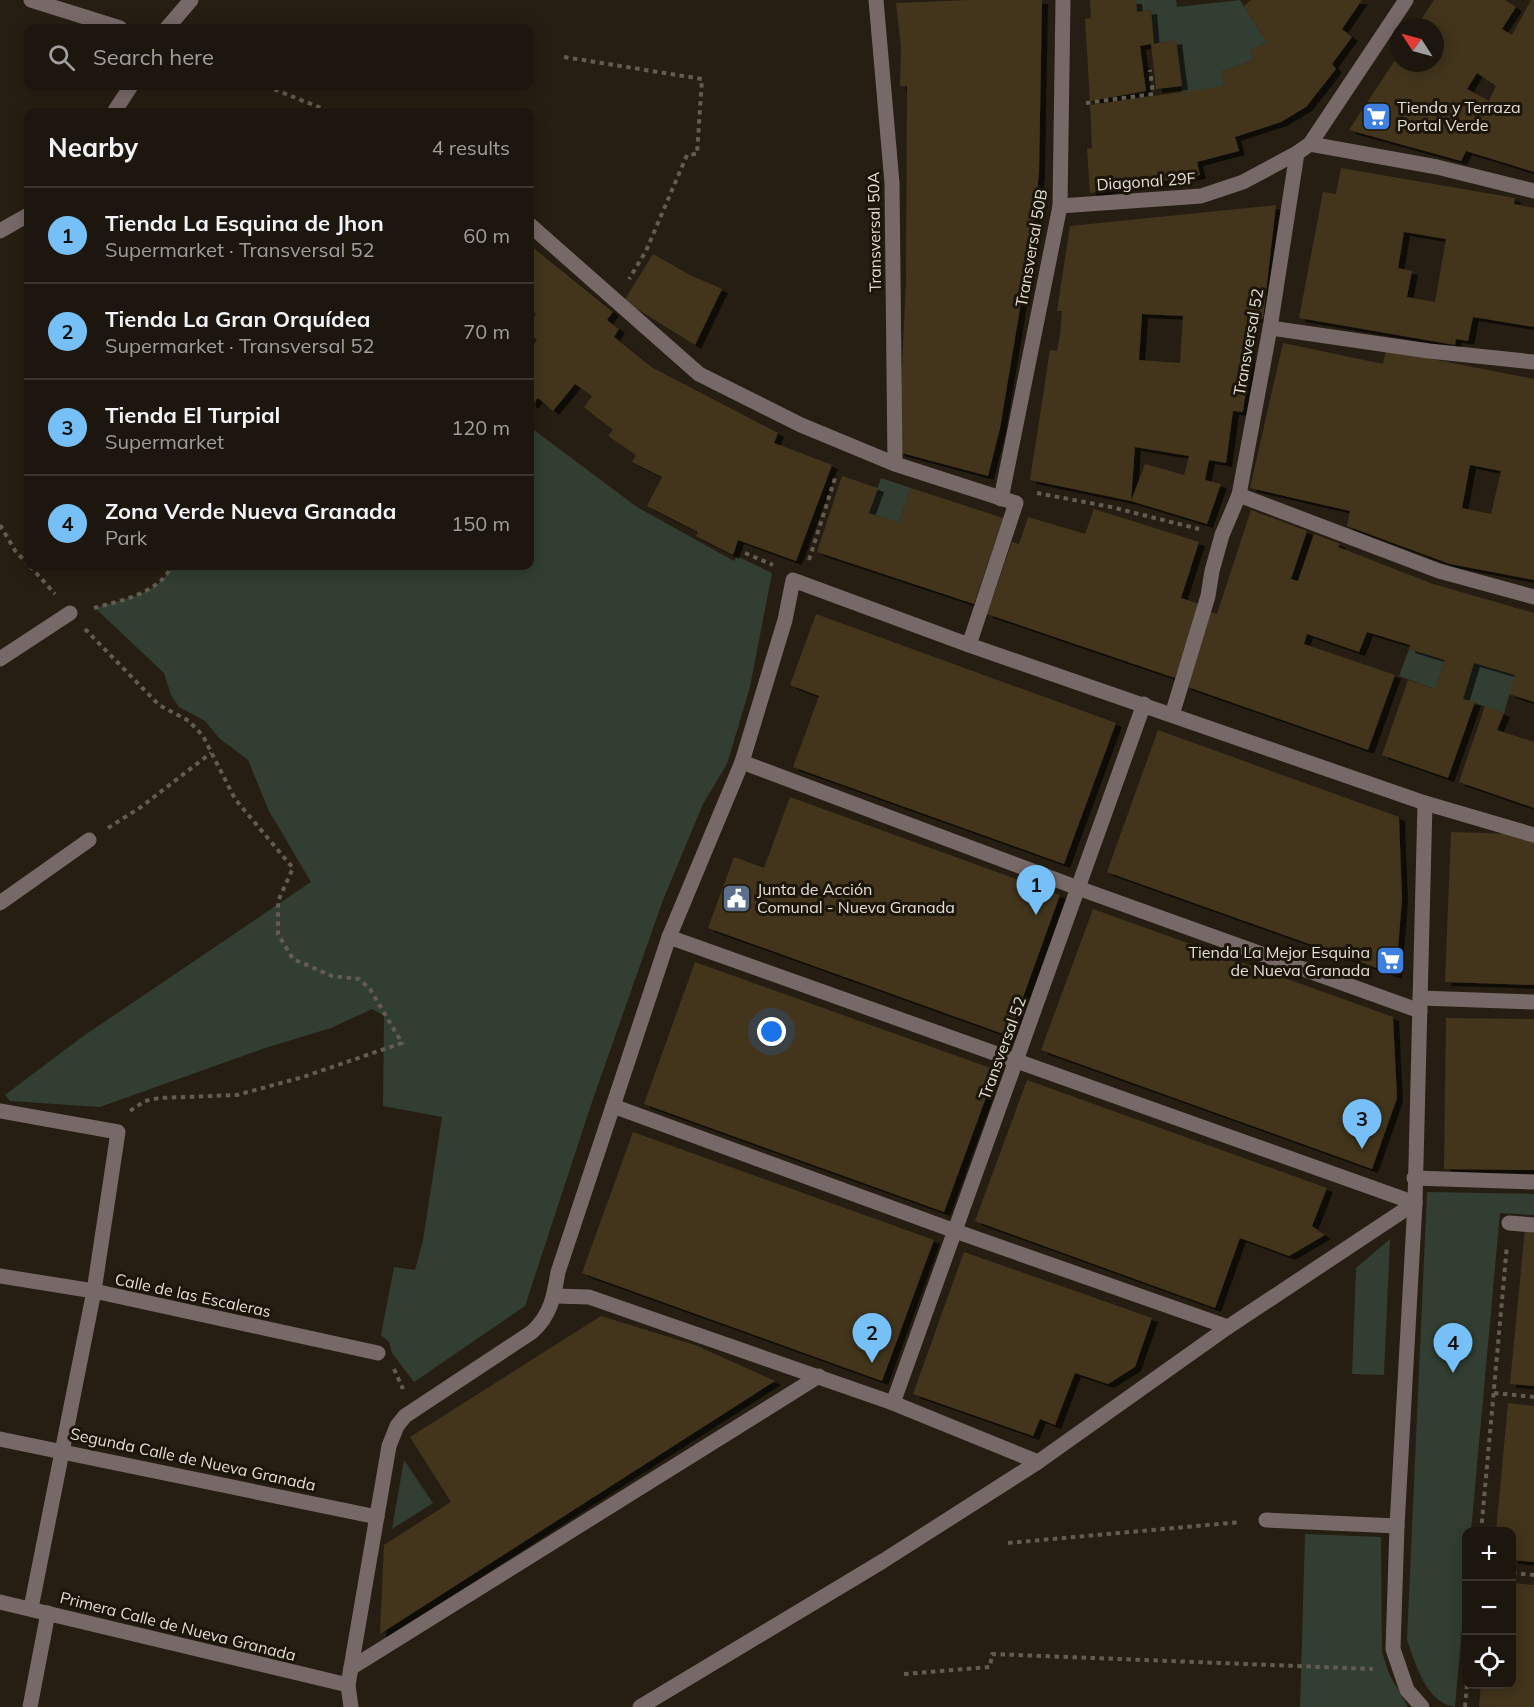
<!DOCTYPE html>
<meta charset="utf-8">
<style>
:root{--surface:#1c160e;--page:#29231c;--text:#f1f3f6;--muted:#a09f9e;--line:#3a352e;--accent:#76c0f7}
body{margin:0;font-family:Mulish,sans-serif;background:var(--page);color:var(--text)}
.controls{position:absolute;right:18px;bottom:18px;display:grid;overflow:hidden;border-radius:12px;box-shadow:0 3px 15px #0003}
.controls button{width:54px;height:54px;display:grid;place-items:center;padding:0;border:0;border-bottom:2px solid var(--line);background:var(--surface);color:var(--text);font:30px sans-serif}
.compass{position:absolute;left:1390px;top:18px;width:54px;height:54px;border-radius:50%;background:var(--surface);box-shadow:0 3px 15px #0003;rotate:306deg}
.you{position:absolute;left:772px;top:1032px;width:21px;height:21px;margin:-15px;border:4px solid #fff;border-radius:50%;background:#1a73e8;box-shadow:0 0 0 9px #1a73e833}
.badge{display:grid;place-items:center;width:39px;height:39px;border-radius:50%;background:var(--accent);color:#111;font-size:20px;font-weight:700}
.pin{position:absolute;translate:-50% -50px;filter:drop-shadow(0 2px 3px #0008)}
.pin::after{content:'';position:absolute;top:32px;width:21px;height:18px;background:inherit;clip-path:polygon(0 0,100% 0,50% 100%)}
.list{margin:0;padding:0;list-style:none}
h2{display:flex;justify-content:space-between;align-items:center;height:78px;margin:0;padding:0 24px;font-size:26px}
h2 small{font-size:20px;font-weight:400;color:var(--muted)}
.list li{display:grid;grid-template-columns:39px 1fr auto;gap:18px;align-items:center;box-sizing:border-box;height:96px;padding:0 24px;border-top:2px solid var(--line)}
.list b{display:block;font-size:22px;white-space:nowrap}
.list p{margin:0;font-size:20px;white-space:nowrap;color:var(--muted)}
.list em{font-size:20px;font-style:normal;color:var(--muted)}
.icon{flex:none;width:33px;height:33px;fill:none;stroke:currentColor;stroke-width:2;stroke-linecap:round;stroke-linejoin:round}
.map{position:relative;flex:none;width:1534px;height:1707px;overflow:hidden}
.search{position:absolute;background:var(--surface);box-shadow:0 3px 15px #0003;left:24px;top:24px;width:510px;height:66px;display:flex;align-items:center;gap:15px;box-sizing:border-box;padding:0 21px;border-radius:12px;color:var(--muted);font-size:22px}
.panel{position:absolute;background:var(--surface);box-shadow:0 3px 15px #0003;left:24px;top:108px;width:510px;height:462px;border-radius:12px}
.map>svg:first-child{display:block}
</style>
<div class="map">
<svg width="1534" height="1707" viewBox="0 0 1534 1707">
<defs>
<filter id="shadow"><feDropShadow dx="6" dy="4" stdDeviation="0" flood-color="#0009"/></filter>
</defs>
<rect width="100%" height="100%" fill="#261e12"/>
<g fill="#323e32">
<polygon points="1136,0 1176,0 1177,7 1240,0 1267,43 1250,51 1253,60 1221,72 1224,86 1182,94 1176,40 1154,44 1151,10 1137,12"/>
<path d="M530 427 637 507 734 561 737 556 772 573 750 687 727 764 703 804 663 900 592 1102 525 1306 414 1382 392 1353 389 1342 381 1335 394 1267 415 1270 423 1240 442 1117 383 1106 384 1016 372 1009 331 1028 265 1048 100 1107 10 1101 5 1095 82 1037 311 882 269 811 248 760 219 738 205 721 179 707 171 695 164 673 95 608C120 600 161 594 171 566H530Z"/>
<polygon points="881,478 911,488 899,523 869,513"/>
<polygon points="1409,649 1445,660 1435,689 1399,676"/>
<polygon points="1474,663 1515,675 1504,713 1463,699"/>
<path d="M1427 1192 1534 1194V1215L1500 1213 1471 1531 1466 1532V1581L1455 1707C1425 1702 1416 1664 1407 1640Z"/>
<polygon points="1390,1239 1384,1375 1352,1374 1356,1268"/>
<polygon points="404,1460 433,1503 392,1529"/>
<polygon points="1305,1534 1381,1537 1382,1652 1389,1674 1408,1707 1300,1707"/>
</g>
<g fill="#43351e" fill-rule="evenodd" filter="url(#shadow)">
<polygon points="970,0 1042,0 1039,173 1033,231 1000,428 988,476 898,452 906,282 907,86 900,86 901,47 896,3"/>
<polygon points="1090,0 1136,0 1137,12 1151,10 1154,44 1176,40 1182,86 1156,89 1151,44 1140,46 1146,91 1090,101 1085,19 1091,18"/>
<polygon points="1251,0 1362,0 1342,29 1352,37 1332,64 1336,69 1306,107 1281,122 1235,137 1239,151 1197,162 1200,175 1090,193 1087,149 1092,148 1090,105 1224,86 1221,72 1253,60 1250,51 1267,43 1244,6"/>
<path d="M1434 0H1505L1516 7 1502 29 1512 35 1531 0H1534V172L1466 151 1461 161 1349 130 1399 54V63H1435V27H1416ZM1477 73 1496 86 1489 101 1467 89Z"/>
<path d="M1341 168 1515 198 1514 204 1534 208V327L1473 317 1468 341 1456 339 1455 345 1299 318 1323 192 1336 194ZM1404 232 1446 239 1435 302 1407 297 1412 271 1398 268Z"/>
<path d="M1276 205 1263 319 1247 318 1249 368 1243 412 1233 411 1226 463 1209 460 1205 480 1221 484 1207 524 1131 501 1145 464 1184 475 1189 456 1135 447 1131 501 1030 480 1050 350 1057 351 1060 335 1062 311H1057L1070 226ZM1142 314 1183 316 1180 363 1139 360Z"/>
<polygon points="530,245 613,312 607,320 619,329 614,337 653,368 778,433 774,443 832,465 796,561 738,540 733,555 696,536 698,532 647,506 662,477 632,462 636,455 608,436 613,430 584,407 592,396 575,384 553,411 538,398 532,405 530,403 530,349 537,340 530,334 530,323 536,314 530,308"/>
<polygon points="653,254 690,275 722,289 695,345 624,301"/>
<path d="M1283 343 1383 364 1386 350 1534 379V580L1450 564 1347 526 1350 511 1250 488ZM1470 465 1501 471 1491 514 1462 508Z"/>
<polygon points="842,476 878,488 869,513 899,523 911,488 1003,518 974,604 817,552"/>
<polygon points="1094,509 1199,542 1181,598 1200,604 1175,678 987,614 1012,542 1019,544 1028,517 1085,534"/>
<polygon points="1251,510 1307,531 1291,579 1298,581 1314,534 1340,544 1338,547 1433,584 1534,613 1534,702 1509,694 1515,675 1474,663 1463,699 1475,702 1448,778 1382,755 1408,680 1435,689 1445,660 1409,649 1410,645 1367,632 1359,652 1307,634 1304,644 1395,675 1368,750 1185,686 1209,612 1217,614"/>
<polygon points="816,614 1116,723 1064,864 793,767 819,696 790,685"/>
<polygon points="1485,706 1504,713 1497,730 1534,742 1534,808 1459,782"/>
<polygon points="1158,730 1399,817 1402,898 1396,975 1107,872"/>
<polygon points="790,797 1060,895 1009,1036 708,928 734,857 764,868"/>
<polygon points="1451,832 1514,834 1534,840 1534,985 1445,982"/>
<polygon points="1093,909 1393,1017 1397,1098 1372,1169 1041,1050"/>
<polygon points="695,962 996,1070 944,1212 644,1104"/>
<polygon points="1446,1018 1534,1019 1534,1170 1444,1169"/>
<polygon points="1027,1080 1327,1188 1312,1226 1325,1235 1289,1256 1240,1238 1215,1308 975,1221"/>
<polygon points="633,1132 934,1240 882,1381 582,1273"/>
<polygon points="1525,1229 1534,1229 1534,1386 1510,1384"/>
<polygon points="964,1252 1152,1318 1135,1367 1108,1384 1075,1373 1055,1425 1040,1419 1033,1436 913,1394"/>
<polygon points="601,1316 695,1345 775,1381 380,1634 384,1545 451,1502 410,1437"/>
<polygon points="1508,1403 1534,1406 1534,1562 1512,1560 1512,1532 1496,1532"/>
<polygon points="1512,1583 1534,1585 1534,1707 1479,1707 1481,1684 1512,1684"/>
</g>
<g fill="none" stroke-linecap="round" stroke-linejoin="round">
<g stroke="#635c51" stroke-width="4" stroke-dasharray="4.5 4.5" stroke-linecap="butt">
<polyline points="564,57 702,79 697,154 687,155 646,251 629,279"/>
<polyline points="266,86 331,112"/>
<polyline points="1086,103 1153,94 1150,70"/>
<polyline points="1037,493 1111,507 1199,529"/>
<polyline points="0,525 16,552 28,564"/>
<polyline points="745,553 773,565"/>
<polyline points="809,560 836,475"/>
<polyline points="30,566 55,594"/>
<path d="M94 608C119 601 161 593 171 566"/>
<polyline points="85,629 159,705 189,721 203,736 235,799 293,868 278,901 278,934 293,959 332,976 359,979 370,989 402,1043 303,1077 237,1095 159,1098 145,1101 130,1111"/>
<polyline points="108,828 141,807 211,753"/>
<polyline points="394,1369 403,1389"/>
<polyline points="1494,1393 1534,1397"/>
<polyline points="1481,1532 1507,1245"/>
<polyline points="1008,1543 1241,1522"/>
<polyline points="1512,1573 1534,1575"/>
<polyline points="904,1674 990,1667 992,1654 1373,1669"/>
<polyline points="1465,1707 1467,1684"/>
</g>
<g stroke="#776967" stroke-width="15">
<polyline points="31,0 120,28"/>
<polyline points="876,0 892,183 895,464"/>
<polyline points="167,28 191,0"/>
<polyline points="114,112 131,86"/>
<polyline points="1310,144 1437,167 1534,191"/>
<polyline points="1060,206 1201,196 1243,182 1297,153"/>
<polyline points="530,225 699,374 801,425 895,464 1016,503 969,645"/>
<polyline points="0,231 28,215"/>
<polyline points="1270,328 1429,351 1534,362"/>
<polyline points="1239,495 1439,571 1534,597"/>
<polyline points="1001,499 1060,206 1063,0"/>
<polyline points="0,659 70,613"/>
<polyline points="1172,715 1208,596 1212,571 1222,535 1239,495 1270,328 1297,153 1310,144 1406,0"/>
<polyline points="742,762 1078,888 1420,1011"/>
<polyline points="0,903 89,840"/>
<polyline points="669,937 1415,1203"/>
<polyline points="1420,998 1534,1002"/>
<polyline points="613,1106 955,1231 1228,1327"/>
<polyline points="0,1111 118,1132 94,1291 31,1608"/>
<polyline points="1414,1178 1534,1182"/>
<polyline points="1509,1223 1534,1225"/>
<polyline points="0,1276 94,1291 378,1353"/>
<polyline points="555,1296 589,1297 893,1403 1038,1462"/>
<polyline points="893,1403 1144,704"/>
<polyline points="0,1439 377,1517"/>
<polyline points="1266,1520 1397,1526"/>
<polyline points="0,1602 348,1685"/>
<polyline points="351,1668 819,1376"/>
<polyline points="30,1707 48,1613"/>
<path d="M351 1707 348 1685 389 1446 397 1426 405 1416 532 1332C551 1315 554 1296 558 1272L669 937 742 762 785 620 793 580 969 645 1425 803 1534 835"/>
<polyline points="640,1707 883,1561 1038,1462 1228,1327 1415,1203"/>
<polyline points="1422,1707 1407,1690 1393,1649 1397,1526 1415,1203 1425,803"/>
</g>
</g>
<defs>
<symbol id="supermarket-square" viewBox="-11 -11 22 22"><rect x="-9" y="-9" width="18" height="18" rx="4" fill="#3f7fe0" stroke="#1c1509"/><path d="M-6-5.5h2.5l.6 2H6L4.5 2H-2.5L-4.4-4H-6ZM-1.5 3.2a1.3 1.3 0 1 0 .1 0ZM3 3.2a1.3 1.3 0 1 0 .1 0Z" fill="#fff"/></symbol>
<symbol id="civic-square" viewBox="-11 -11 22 22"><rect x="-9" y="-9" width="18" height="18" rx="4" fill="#5c6f8a" stroke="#1c1509"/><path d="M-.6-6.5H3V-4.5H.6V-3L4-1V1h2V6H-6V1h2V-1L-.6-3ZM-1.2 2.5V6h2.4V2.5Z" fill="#fff"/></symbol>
</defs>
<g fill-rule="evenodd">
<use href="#supermarket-square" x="1360" y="100" width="33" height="33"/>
<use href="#civic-square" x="720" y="882" width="33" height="33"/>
<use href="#supermarket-square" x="1374" y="944" width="33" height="33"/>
</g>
<g text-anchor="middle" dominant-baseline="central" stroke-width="6" stroke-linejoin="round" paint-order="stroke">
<g font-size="16" fill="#e2ddd5" stroke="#1c1509" text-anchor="start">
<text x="1397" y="107">Tienda y Terraza<tspan x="1397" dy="18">Portal Verde</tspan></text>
<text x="757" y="889">Junta de Acción<tspan x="757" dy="18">Comunal - Nueva Granada</tspan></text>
<text x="1370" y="952" text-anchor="end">Tienda La Mejor Esquina<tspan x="1370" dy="18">de Nueva Granada</tspan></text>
</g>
<g font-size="16" fill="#e2ddd5" stroke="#1c1509">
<text transform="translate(1146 181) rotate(-4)">Diagonal 29F</text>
<text transform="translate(874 232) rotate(-91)">Transversal 50A</text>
<text transform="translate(1031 248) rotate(-80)">Transversal 50B</text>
<text transform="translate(1248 342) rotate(-80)">Transversal 52</text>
<text transform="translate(1002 1048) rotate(-70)">Transversal 52</text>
<text transform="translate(193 1295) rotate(12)">Calle de las Escaleras</text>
<text transform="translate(193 1459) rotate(12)">Segunda Calle de Nueva Granada</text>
<text transform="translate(178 1626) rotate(14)">Primera Calle de Nueva Granada</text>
</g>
</g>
</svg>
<div class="controls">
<button>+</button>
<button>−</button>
<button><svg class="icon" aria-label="locate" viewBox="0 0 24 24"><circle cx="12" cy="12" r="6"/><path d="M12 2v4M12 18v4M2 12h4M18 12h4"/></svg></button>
</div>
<svg class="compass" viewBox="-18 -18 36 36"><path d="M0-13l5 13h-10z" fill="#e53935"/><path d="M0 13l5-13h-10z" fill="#a09f9e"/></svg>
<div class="you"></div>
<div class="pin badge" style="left:1036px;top:915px">1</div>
<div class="pin badge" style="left:872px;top:1363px">2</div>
<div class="pin badge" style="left:1362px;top:1149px">3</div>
<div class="pin badge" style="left:1453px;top:1373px">4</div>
<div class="search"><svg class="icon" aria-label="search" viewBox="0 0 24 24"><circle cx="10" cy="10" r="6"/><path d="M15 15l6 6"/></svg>Search here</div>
<section class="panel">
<h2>Nearby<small>4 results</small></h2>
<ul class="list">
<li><span class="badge">1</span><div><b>Tienda La Esquina de Jhon</b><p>Supermarket · Transversal 52</p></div><em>60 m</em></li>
<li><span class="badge">2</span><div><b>Tienda La Gran Orquídea</b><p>Supermarket · Transversal 52</p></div><em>70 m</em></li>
<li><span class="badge">3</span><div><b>Tienda El Turpial</b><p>Supermarket</p></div><em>120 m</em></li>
<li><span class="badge">4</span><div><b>Zona Verde Nueva Granada</b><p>Park</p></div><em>150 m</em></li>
</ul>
</section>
</div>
